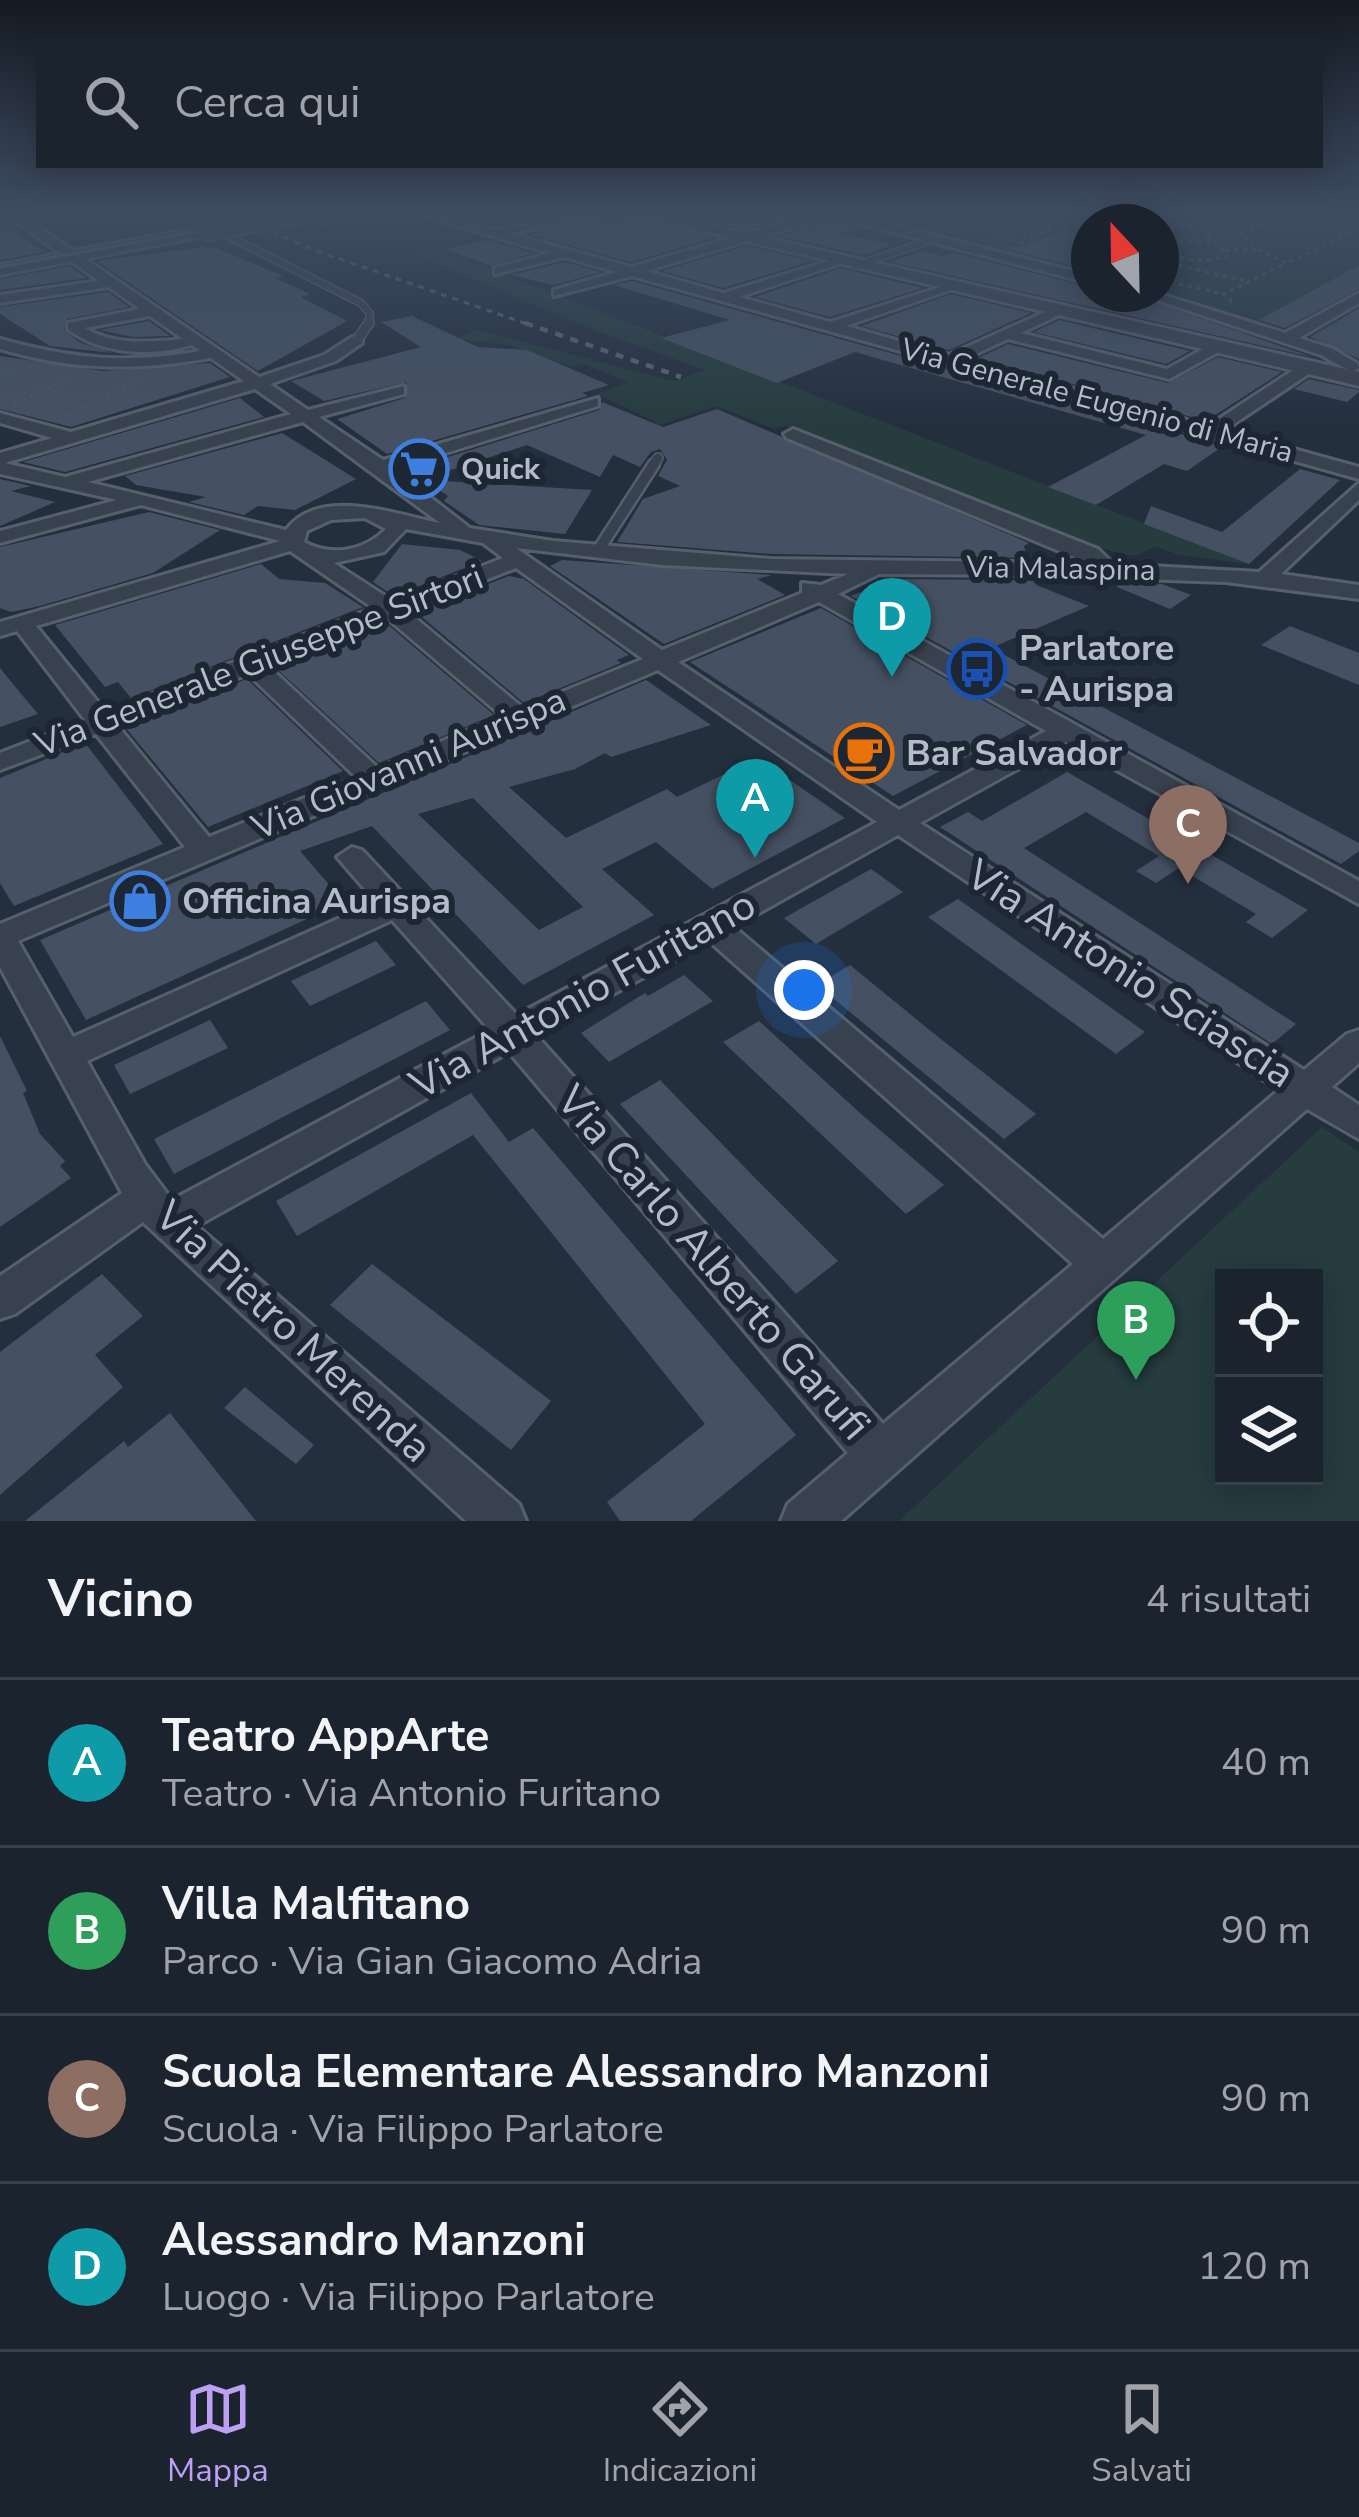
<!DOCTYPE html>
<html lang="it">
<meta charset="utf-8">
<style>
:root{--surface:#1b232e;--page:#282f3a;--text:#f1f3f6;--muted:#a0a4aa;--line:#39404a;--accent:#bca0f2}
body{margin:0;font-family:"Nunito Sans",sans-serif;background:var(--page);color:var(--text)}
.controls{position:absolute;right:36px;bottom:36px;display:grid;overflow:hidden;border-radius:0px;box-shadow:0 6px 30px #0003}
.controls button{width:108px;height:108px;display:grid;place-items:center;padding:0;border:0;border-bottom:3px solid var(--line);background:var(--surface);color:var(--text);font:60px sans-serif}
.compass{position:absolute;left:1071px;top:204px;width:108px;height:108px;border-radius:50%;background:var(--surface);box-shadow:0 6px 30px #0003;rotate:338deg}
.you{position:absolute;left:804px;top:990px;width:42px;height:42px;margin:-30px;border:9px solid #fff;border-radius:50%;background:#1a73e8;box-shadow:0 0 0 18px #1a73e833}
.badge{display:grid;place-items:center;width:78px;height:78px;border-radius:50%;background:var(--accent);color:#fff;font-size:39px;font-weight:700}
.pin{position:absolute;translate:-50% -99px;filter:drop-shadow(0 3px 6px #0008)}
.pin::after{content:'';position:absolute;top:63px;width:42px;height:36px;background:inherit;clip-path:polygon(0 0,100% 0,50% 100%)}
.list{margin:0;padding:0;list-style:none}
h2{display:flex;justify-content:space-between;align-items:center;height:156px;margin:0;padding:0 48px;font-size:51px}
h2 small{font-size:39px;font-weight:400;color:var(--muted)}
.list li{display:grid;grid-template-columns:78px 1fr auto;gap:36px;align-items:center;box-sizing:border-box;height:168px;padding:0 48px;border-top:3px solid var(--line)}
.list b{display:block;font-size:45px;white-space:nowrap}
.list p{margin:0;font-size:39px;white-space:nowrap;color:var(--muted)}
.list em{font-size:39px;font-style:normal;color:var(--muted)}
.icon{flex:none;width:66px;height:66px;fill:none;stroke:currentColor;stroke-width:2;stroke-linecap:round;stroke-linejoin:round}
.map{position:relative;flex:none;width:1359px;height:1521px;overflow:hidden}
.search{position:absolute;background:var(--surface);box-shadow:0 6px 30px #0003;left:36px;right:36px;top:36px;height:132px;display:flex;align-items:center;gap:30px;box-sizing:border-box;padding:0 42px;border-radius:0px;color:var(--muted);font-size:45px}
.sheet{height:828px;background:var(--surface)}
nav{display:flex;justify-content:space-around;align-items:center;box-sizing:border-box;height:168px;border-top:3px solid var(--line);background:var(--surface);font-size:33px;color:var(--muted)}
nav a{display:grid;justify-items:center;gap:6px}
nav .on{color:var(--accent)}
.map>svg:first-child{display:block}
</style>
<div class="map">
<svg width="1359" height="1521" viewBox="0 0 1359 1521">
<rect width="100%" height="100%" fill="#242f3e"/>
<g fill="#263c3f" fill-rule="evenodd">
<polygon points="1359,213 1359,265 1253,325 1157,294 1161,294 1161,222 1089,222 1089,277 845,215"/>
<polygon points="441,250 1249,564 1179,555 1155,546 1135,556 1114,552 786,426 774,429 716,406 661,425 597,394 628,382 583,364 572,367 509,345 455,339 476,330 674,381 705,370 591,329 416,255"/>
<path d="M1322 1127 1359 1152V1521H899ZM1224 1278H1314V1476H1224Z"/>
</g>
<g fill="#455162" fill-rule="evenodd">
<polygon points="474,213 559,213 500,224 473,220"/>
<polygon points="600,213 623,213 714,238 631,262 529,234"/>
<polygon points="675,213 801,213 746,229"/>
<polygon points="831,221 859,228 841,233 894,245 863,255 779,236"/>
<polygon points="0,222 45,252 0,260"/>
<polygon points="1065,230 1089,235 1089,270 998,247 1022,247"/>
<polygon points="488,240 533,253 491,266 446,249"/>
<polygon points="746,246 812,261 723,288 662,271"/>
<polygon points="203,247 216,248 283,276 275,278 310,294 301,297 347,321 258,371 97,261"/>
<polygon points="922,251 943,256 954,253 1089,287 1089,294 1131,294 1312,357 891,262"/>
<polygon points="565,262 601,272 554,285 511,275"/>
<polygon points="1359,265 1359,289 1285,328 1259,320"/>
<polygon points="70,266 87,278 0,290 0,279"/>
<polygon points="841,268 923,288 830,317 755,297"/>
<polygon points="632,281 1185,435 1223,446 1187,471 1164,464 1096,505 1048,487 1146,435 855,352 777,383 661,338 730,320 614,285"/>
<polygon points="108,292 129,307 67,319 64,329 79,342 112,353 50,346 0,314 0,307"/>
<polygon points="951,294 1031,313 949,350 861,326"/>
<polygon points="1359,308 1359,359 1310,337"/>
<polygon points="412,316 478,347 527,350 609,385 582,393 588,396 387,454 337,419 405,398 407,382 324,401 291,381 421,347 381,322"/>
<polygon points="1059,320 1190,351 1166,364 1034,332"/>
<polygon points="149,321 170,336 133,337 99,330"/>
<polygon points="1008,344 1168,383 1218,357 1282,372 1206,421 978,358"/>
<polygon points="0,356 104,371 210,363 230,377 71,427 0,409"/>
<polygon points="1309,379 1359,390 1359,392 1347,402 1294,389"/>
<polygon points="240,398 264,417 65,472 23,462"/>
<polygon points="602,402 663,427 717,409 1029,543 1024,546 1027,558 771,554 617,542 643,499 680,486 658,476 667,460 660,449 651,452 640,467 613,455 600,477 527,445 423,479 409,469 599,410"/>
<polygon points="282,433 356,479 295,510 258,506 244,515 189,502 206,497 136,485 125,476"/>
<polygon points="1300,469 1340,480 1249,564 1144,524 1151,506 1222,532"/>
<polygon points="0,479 31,486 11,491 55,502 0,526"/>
<polygon points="425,480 592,490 565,534 479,525 444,501 448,496"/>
<polygon points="149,512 220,530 153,573 40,606 11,612 0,608 0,547"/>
<polygon points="402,544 460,550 482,561 394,596 373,582"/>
<polygon points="562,560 772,575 757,579 785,595 664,644 550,566"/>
<polygon points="261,564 279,579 325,583 363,607 131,698 118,682 105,687 55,625"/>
<polygon points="509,576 524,579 629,655 617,660 621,663 524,703 416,612"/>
<polygon points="893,579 1034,580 1036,585 1089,606 991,648 1359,843 1359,851 1341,864 851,596"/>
<polygon points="1119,583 1162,584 1191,595 1170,609 1117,587"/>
<polygon points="821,608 1027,725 893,796 690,662"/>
<polygon points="387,624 494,715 379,763 276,668"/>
<polygon points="1290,626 1359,653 1359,685 1261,645"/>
<polygon points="0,668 22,695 38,714 0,727"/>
<polygon points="247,679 343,771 208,827 125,727"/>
<path d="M646 680 711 725 611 757 605 753 575 769 509 787 566 838 667 789 677 797 758 758 845 818 712 889 656 842 602 869 654 915 523 985 372 826 300 851 344 902 86 1020 40 940ZM473 798 524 849 583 907 539 930 418 814Z"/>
<polygon points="85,743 163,844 14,906 0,883 0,778"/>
<polygon points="1067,772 1308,910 1272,938 1246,922 1256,914 1179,868 1156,883 1136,871 1159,856 1086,812 1024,848 1296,1024 1272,1044 940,827 968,812 982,821"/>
<polygon points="871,869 903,892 816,944 784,918"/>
<polygon points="958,899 1044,960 1145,1032 1116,1054 928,917"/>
<polygon points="376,941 396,965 310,1006 291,981"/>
<polygon points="850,965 932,1032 1036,1114 1004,1139 817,985"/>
<polygon points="684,975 713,1001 609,1062 581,1033 645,993 648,996"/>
<polygon points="426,1001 450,1030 174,1174 154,1139"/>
<polygon points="210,1020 228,1048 130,1094 114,1065"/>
<polygon points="759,1021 860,1113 944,1185 906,1214 723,1042"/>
<polygon points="0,1036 27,1091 23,1093 40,1134 65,1161 60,1166 71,1178 0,1227"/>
<polygon points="660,1080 756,1179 838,1261 796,1294 620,1104"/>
<polygon points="471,1093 509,1142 533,1128 796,1435 691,1521 620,1521 607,1502 705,1424 473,1135 297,1236 276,1201"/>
<polygon points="372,1264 551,1401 511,1450 330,1305"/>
<polygon points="102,1274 143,1316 95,1355 123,1387 0,1495 0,1352"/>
<polygon points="245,1387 314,1445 296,1464 224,1408"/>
<polygon points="170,1413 256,1521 25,1521 124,1441 128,1447"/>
</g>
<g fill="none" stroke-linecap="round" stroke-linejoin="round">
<defs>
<g id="service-far2">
<polyline points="182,213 361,303 370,314 368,326"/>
<polyline points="855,266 934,239"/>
</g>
<g id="service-far1">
<polyline points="357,340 369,323"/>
<polyline points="652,467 658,458"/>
</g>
<polyline id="service" points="599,549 654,464"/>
<g id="minor">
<path d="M4 213H18L259 377 324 355 352 337H362V343L336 361 270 384 308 410 404 386V394L319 417 383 460 598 398V406L394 469 470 528 553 541 771 559 1088 563 787 438 784 434 793 429 1098 549 1113 564 1259 572 1359 483V500L1281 574 1359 585V599L1226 582 1026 575 879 574 838 594 1359 881V904L1066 742 920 823 1304 1070 1347 1034 1359 1030V1063L1332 1087 1359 1105V1139L1307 1109 841 1521H781L788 1504 848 1453 509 1052 197 1226 519 1504 526 1521H466L143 1222 15 1314 0 1319V1276L122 1193 0 967V924L185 847 96 734 0 770V753L85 720 17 631 0 636V622L280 541 141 505 0 543V531L117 500 0 474V453L52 438 0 423V413L71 432 244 381 211 358C136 371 73 371 0 349V339C74 359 124 364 200 351L192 345C153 357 101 355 68 329V323L140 309 109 287 0 303V295L99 281ZM150 316 183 339C149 342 115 346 85 328ZM255 389 291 414 65 477 5 463ZM303 422 440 523C396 515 320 485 286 530L88 482ZM365 518 386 529C364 551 332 557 304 542L307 531 331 520ZM406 529 483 543 503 558 393 601 334 563 384 552ZM516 548 662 565 848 574 821 585 802 583V593L662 650ZM290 551 373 608 106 712 36 626ZM516 568 643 659 523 708 407 611ZM819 602 1046 731 899 810 678 662ZM388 619 502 716 378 768 268 666ZM658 670 877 822 517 1015 362 850 352 847 337 857 376 902 73 1037 18 941ZM248 674 356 777 209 837 117 725ZM898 835 1279 1090 1103 1239 734 927ZM392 920 490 1030 172 1200 145 1164 87 1061ZM709 941 1073 1264 883 1424 537 1036Z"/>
<path d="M414 213C443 213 472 231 500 229 532 227 562 213 596 213L511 234 631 267 817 213H846L1089 275V283L831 216 646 271 723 293 839 258V264L739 297 830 322 950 284V290L846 326 949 355 1054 308 1061 312 1059 315 1021 333 1167 369 1210 345H1220V351L1169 379 1008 339 965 359 1208 426 1301 365H1313V371L1225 430 1359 467V479L632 276 554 296V290L617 272 565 257 495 274V268L550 253Z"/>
<polygon points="1359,293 1359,303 1299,338 1333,349 1358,364 1359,368 1352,372 1321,355 1139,294 1160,294 1285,333"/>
</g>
<g id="tertiary">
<polygon points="627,213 655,213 1359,372 1359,386"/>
<polygon points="203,227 211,232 209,235 0,275 0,265"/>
</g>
</defs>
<use href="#service-far2" stroke="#565f6c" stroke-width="9"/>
<use href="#service-far1" stroke="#565f6c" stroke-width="12"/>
<use href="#service" stroke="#565f6c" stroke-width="15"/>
<use href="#minor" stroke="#565f6c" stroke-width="6"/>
<use href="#tertiary" stroke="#565f6c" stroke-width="6"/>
<g stroke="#44595c" stroke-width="3" stroke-dasharray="4.5 4.5" stroke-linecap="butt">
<polyline points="913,213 959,217"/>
<polyline points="971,213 959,217 962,224 1034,246"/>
<polyline points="1187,213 1222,220"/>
<polyline points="1251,220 1268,213"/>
<polygon points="1233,221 1266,226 1244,228"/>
<polyline points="1127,222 1150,213"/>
<polyline points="1161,230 1232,222 1227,221"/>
<polyline points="1022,239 1096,213"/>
<polyline points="1161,245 1234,237 1254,229"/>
<polyline points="1225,250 1256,249"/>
<polyline points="1049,251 1089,236"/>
<polyline points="1161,252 1170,258"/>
<polyline points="1171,257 1207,261 1227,256 1202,227"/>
<polyline points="1161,261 1248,282"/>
<polyline points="1289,262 1359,228"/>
<polyline points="1179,284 1224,294"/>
<polyline points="1232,302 1224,294 1286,263 1256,249 1245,236"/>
<polyline points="0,376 19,367"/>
<polyline points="13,404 68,379"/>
<polyline points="65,416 141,380"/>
</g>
<use href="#service-far2" stroke="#38414e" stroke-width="6"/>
<use href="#service-far1" stroke="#38414e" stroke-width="9"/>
<use href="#service" stroke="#38414e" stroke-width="10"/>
<use href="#minor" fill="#38414e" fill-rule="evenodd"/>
<use href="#tertiary" fill="#38414e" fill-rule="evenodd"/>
<polyline stroke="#5a6575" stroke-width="3" points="0,267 297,213"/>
<g stroke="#5a6575" stroke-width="3" stroke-dasharray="6 6" stroke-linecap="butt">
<polyline points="228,213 314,250 533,326"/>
<polyline points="297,213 329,227"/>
</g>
<polyline stroke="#5a6575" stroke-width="4.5" stroke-dasharray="8 8" stroke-linecap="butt" points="525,323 681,377"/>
<defs>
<polyline id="tertiary-bridge" points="203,232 309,213"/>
</defs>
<use href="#tertiary-bridge" stroke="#565f6c" stroke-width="21" stroke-linecap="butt"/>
<use href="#tertiary-bridge" stroke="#38414e" stroke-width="18"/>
</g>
<linearGradient id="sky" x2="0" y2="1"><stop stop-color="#141a22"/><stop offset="0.5" stop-color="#3f4d63"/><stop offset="1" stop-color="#3f4d63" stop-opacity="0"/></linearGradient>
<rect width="1359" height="426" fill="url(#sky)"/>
<defs>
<symbol id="supermarket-ring" viewBox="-11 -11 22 22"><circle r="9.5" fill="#1d2633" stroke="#3f7fe0" stroke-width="1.5"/><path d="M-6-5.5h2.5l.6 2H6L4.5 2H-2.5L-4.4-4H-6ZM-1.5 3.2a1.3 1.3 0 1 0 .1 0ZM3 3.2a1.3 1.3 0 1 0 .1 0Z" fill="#3f7fe0"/></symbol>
<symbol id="bus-ring" viewBox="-11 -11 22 22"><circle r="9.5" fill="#1d2633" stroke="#1a4fb4" stroke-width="1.5"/><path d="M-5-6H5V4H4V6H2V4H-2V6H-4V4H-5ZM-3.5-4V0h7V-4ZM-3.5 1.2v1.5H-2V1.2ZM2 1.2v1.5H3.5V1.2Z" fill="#1a4fb4"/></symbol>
<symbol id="cafe-ring" viewBox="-11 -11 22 22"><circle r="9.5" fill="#1d2633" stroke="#e8710a" stroke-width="1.5"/><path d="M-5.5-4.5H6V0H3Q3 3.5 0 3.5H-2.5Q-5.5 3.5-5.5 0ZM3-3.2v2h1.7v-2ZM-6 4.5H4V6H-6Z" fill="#e8710a"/></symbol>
<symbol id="shop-ring" viewBox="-11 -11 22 22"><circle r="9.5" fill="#1d2633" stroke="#3f7fe0" stroke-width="1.5"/><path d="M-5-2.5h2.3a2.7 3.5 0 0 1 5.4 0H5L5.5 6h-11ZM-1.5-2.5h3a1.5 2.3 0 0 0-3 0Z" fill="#3f7fe0"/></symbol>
</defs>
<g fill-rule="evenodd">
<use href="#supermarket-ring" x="386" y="436" width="66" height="66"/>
<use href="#bus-ring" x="944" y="636" width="66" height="66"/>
<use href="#cafe-ring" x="831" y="720" width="66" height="66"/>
<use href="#shop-ring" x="107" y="868" width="66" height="66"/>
</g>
<g text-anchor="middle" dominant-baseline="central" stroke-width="12" stroke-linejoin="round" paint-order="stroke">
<g font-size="30" fill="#b4bcc9" stroke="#1d2633">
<text transform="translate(1097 401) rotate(15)">Via Generale Eugenio di Maria</text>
<text transform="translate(1061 569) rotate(1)">Via Malaspina</text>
</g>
<g font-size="30" font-weight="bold" fill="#b4bcc9" stroke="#1d2633" text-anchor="start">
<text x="461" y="469">Quick</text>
</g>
<g font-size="36" font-weight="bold" fill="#b4bcc9" stroke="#1d2633" text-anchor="start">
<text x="1019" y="648">Parlatore<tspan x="1019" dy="41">- Aurispa</tspan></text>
<text x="906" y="753">Bar Salvador</text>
<text x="182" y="901">Officina Aurispa</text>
</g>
<g font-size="36" fill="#b4bcc9" stroke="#1d2633">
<text transform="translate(259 661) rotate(-21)">Via Generale Giuseppe Sirtori</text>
<text transform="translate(409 764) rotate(-23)">Via Giovanni Aurispa</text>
</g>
<g font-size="42" fill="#b4bcc9" stroke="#1d2633">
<text transform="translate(1130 974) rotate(33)">Via Antonio Sciascia</text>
<text transform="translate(583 995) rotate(-29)">Via Antonio Furitano</text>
<text transform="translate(713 1263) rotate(49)">Via Carlo Alberto Garufi</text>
<text transform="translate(293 1332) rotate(43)">Via Pietro Merenda</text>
</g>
</g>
</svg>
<div class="controls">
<button><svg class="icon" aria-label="locate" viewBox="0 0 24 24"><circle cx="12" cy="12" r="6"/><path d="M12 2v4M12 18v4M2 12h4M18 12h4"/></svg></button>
<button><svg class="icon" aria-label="layers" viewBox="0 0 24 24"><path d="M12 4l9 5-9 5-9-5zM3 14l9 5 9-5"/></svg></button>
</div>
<svg class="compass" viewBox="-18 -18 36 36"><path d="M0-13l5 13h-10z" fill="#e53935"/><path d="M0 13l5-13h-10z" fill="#a0a4aa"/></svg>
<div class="you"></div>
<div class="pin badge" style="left:755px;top:858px;background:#0f9aa8">A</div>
<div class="pin badge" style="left:1136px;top:1380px;background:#2e9e5b">B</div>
<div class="pin badge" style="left:1188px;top:884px;background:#8d6e63">C</div>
<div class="pin badge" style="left:892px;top:677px;background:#0f9aa8">D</div>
<div class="search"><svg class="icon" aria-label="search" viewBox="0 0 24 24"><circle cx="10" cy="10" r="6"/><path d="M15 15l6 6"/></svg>Cerca qui</div>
</div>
<section class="sheet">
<h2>Vicino<small>4 risultati</small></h2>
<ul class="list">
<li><span class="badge" style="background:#0f9aa8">A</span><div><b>Teatro AppArte</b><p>Teatro · Via Antonio Furitano</p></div><em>40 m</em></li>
<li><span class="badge" style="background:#2e9e5b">B</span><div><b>Villa Malfitano</b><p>Parco · Via Gian Giacomo Adria</p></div><em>90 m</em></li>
<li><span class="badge" style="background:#8d6e63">C</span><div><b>Scuola Elementare Alessandro Manzoni</b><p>Scuola · Via Filippo Parlatore</p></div><em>90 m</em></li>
<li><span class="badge" style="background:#0f9aa8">D</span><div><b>Alessandro Manzoni</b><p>Luogo · Via Filippo Parlatore</p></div><em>120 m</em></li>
</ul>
</section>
<nav>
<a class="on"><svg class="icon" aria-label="map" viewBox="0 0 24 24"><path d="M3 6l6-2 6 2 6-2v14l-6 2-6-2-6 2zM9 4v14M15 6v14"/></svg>Mappa</a>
<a><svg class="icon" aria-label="directions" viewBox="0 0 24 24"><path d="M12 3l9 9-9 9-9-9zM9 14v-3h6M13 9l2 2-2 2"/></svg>Indicazioni</a>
<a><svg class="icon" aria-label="saved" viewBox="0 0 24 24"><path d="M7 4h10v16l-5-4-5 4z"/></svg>Salvati</a>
</nav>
